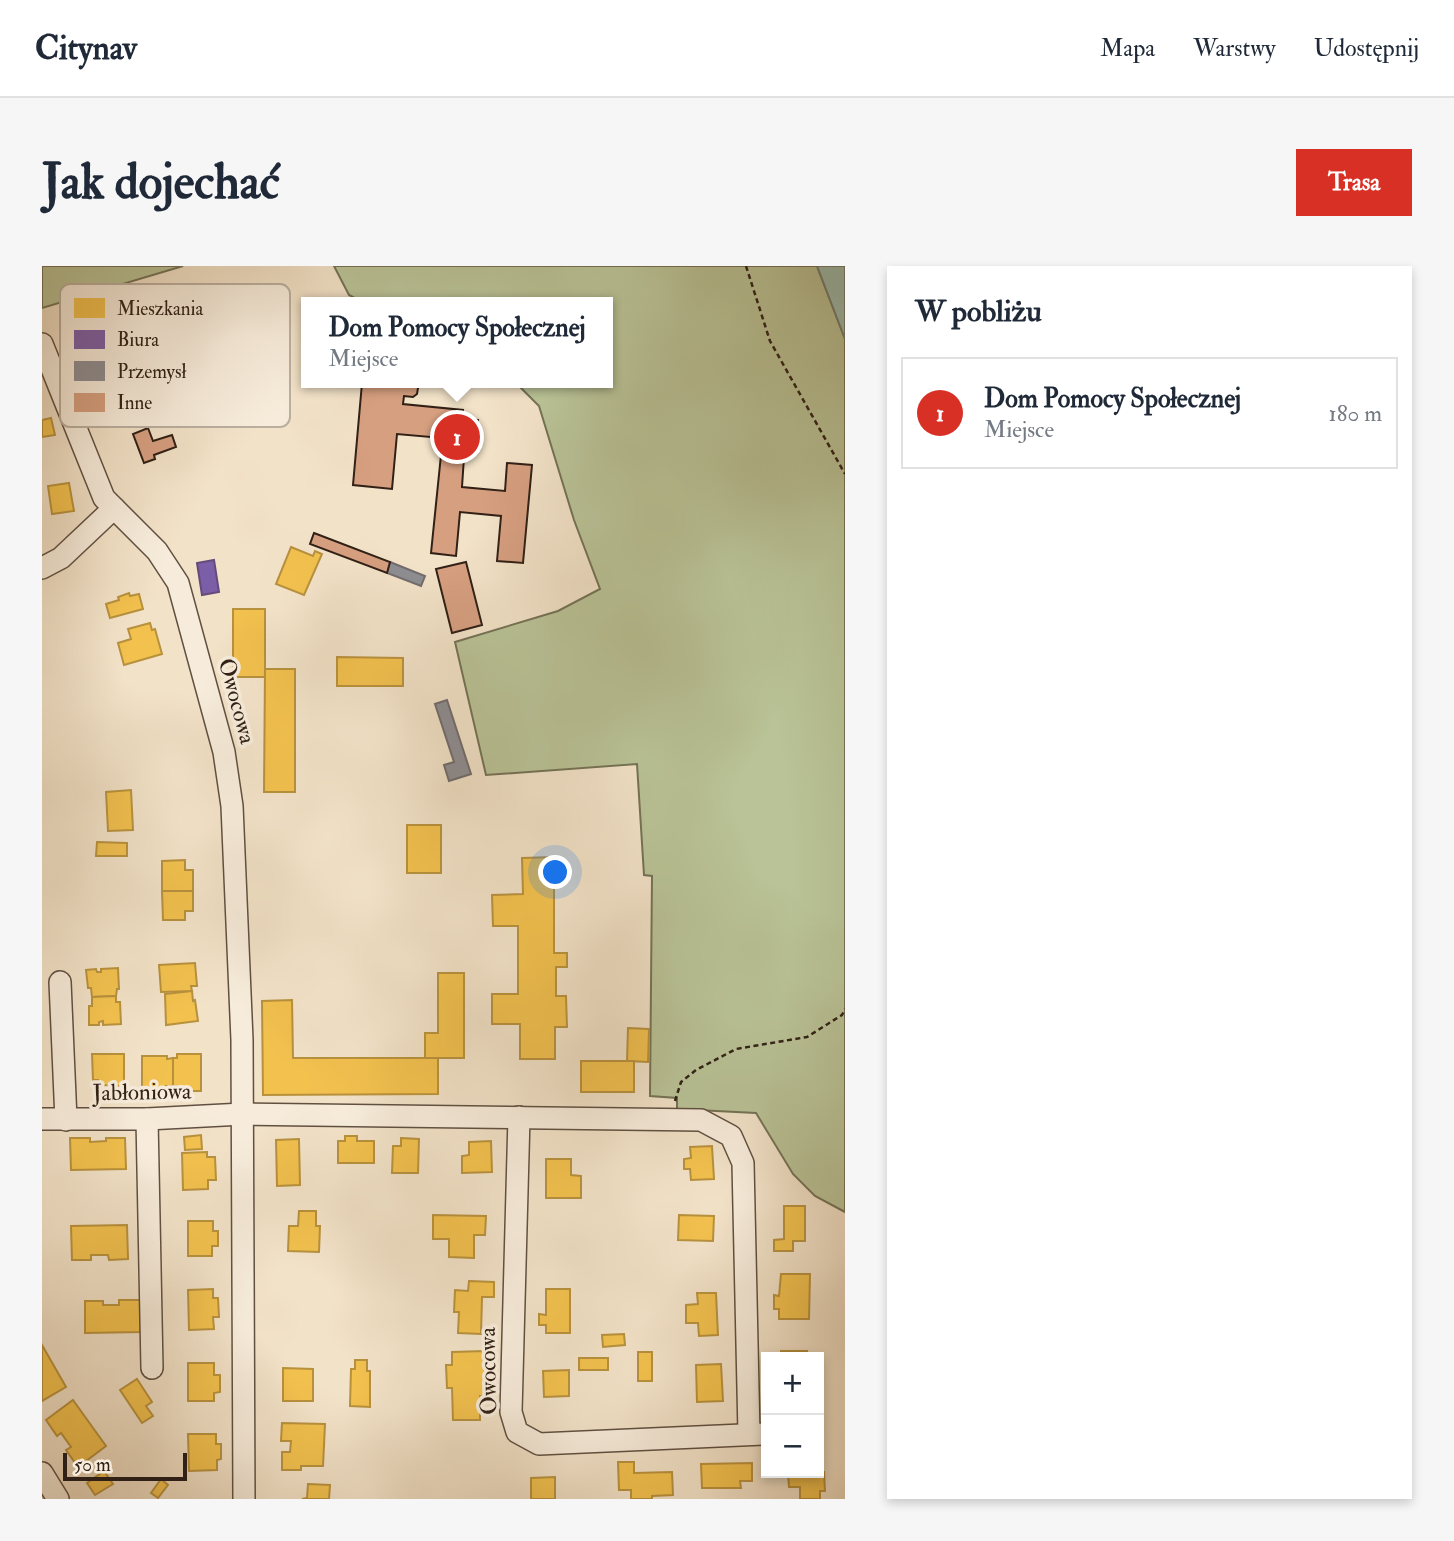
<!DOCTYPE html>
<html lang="pl">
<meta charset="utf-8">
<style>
:root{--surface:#fff;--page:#f6f6f7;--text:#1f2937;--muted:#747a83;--line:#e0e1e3;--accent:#d93025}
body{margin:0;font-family:"IM FELL Double Pica",serif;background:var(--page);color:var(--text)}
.controls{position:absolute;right:21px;bottom:21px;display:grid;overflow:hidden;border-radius:0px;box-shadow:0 4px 10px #0003}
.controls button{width:63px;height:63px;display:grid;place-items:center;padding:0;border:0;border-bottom:2px solid var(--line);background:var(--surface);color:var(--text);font:35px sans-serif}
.scale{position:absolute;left:21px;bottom:18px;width:124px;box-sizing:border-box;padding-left:7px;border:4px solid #302016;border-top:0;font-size:19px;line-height:24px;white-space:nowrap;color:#302016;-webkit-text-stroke:5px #f7ecdb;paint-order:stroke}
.you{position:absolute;left:514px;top:607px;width:24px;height:24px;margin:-18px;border:5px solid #fff;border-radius:50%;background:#1a73e8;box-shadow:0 0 0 10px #1a73e833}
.badge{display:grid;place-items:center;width:46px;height:46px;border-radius:50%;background:var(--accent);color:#fff;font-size:23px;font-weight:700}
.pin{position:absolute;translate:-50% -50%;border:4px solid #fff;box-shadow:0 2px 7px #0006}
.popup{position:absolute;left:259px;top:31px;width:312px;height:91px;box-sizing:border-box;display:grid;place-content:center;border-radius:0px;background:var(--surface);filter:drop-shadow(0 2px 5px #0005);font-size:23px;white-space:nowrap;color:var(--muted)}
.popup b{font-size:26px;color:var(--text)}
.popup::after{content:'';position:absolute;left:50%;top:100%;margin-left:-14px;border:14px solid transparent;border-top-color:var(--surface)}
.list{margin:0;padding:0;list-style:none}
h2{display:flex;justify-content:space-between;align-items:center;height:91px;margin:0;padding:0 28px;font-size:30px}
h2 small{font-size:23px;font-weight:400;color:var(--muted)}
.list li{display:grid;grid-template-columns:46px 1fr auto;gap:21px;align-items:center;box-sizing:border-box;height:112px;margin:0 14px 14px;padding:0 14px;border:2px solid var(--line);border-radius:0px}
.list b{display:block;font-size:26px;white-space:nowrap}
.list p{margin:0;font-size:23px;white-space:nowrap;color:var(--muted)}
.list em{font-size:23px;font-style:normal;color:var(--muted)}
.map{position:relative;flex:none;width:803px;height:1233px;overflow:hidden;border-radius:0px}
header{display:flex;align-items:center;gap:42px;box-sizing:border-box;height:98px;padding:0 35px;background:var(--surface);border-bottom:2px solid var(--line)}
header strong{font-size:33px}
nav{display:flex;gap:38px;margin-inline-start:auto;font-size:24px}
.intro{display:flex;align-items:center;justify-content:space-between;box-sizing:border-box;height:168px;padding:0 42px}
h1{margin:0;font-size:49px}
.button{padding:18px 32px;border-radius:0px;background:var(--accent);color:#fff;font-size:24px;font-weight:700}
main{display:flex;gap:42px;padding:0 42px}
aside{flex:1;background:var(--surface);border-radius:0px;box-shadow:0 4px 10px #0003}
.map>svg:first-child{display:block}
</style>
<header>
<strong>Citynav</strong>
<nav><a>Mapa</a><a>Warstwy</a><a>Udostępnij</a></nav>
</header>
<div class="intro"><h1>Jak dojechać</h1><a class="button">Trasa</a></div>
<main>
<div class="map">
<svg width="803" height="1233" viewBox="0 0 803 1233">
<rect width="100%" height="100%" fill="#f2e2c8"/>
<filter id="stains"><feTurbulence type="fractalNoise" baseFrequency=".00286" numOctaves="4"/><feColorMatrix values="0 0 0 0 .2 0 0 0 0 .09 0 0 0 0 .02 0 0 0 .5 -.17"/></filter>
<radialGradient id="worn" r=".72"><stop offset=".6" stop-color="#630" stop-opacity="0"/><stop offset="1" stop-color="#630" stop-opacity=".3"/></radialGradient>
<g fill="#b9c397" stroke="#747256" stroke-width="2">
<polygon points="0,0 141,0 0,42"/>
<polygon points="292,0 775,0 803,73 803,946 773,930 751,908 714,847 635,843 635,832 608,830 610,610 602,609 595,498 444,509 413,376 516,345 558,323 532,254 497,140 474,117 566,117 566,36 320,36 307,29"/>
</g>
<polygon fill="#9cbfb1" stroke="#717f73" stroke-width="2" points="775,0 803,0 803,73"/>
<g fill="#f2c14e" stroke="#b8913d" stroke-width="2">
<polygon points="9,152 13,169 0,171 0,154"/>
<polygon points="27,217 32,245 10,248 6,220"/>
<polygon points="249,281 271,290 273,285 280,288 262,329 234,318"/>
<polygon points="87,327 88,330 97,328 101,343 68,352 64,338 77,334 76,331"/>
<rect x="191" y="343" width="32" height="68"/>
<polygon points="108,357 110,364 113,363 120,388 82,399 76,377 89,373 86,363"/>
<polygon points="295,391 361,392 361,420 295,420"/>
<polygon points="223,403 253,403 253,526 222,526"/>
<polygon points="89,524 91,564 66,565 64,526"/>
<rect x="365" y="559" width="34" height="48"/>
<polygon points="55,576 85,577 85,590 54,590"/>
<polygon points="512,591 512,687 525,687 525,701 514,701 514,730 524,730 525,761 513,761 513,793 478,793 478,758 450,758 450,728 476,728 476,660 451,660 450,629 481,628 480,592"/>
<polygon points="143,594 143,604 151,604 151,625 120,625 120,595"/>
<polygon points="120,625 151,625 151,645 143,645 143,654 121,654"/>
<polygon points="153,697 155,720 149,720 150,725 119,726 117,699"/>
<polygon points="76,702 77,723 75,723 74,730 50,731 49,722 46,722 44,704 54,703 55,706 59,706 59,703"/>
<polygon points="396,707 422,707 422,792 383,792 383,767 396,767"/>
<polygon points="150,725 151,735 153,734 156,755 124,759 123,728"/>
<polygon points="74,730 74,736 78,736 79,758 61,759 61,755 57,756 57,759 47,759 47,740 50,740 50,731"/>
<polygon points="250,734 251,792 396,792 396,828 221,829 220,735"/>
<polygon points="586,762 607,763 606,796 585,795"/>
<polygon points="50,788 82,788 82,820 57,819 56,814 51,814"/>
<polygon points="135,788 159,788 159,825 139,825 139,820 131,820 131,792 135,792"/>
<polygon points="100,790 125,790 125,793 131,792 131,820 124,820 124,825 100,825"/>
<rect x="539" y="795" width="53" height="31"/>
<polygon points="159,869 160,883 143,884 142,871"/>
<polygon points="303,870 315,870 315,875 332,875 332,897 296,897 296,875 303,875"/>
<polygon points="28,872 48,872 48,876 64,875 64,872 83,872 84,903 29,904"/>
<polygon points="359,872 377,873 376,907 350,907 351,880 359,880"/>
<polygon points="257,873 258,919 235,920 234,874"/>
<polygon points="449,875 450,906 420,907 420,890 427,889 427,876"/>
<polygon points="670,880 672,913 649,914 648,903 642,903 642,893 649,892 648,881"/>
<polygon points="165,886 165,891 173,891 174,914 166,914 166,923 141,924 140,887"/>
<polygon points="504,893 529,893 529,909 539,910 539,932 504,932"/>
<polygon points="742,940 763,940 763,975 751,975 751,985 732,985 732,974 742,973"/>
<polygon points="257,945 274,945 274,960 278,960 277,986 246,985 247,960 256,960"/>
<polygon points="391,949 444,950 443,969 432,969 432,992 407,991 407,973 391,973"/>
<polygon points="637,949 672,950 671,975 636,974"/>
<polygon points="146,955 171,955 171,965 176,965 176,980 170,980 170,990 146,990"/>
<polygon points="85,959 86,993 67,994 66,989 49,989 49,994 30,994 29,960"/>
<polygon points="739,1008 768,1008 767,1053 737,1053 737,1043 732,1043 732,1029 737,1030"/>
<polygon points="427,1015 452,1016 452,1031 440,1031 439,1068 416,1067 417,1046 412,1046 413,1024 426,1025"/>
<polygon points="171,1023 171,1032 176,1032 177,1051 171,1051 172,1063 147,1064 146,1024"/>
<polygon points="504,1023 528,1023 528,1067 504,1067 504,1059 497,1059 497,1048 504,1049"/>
<polygon points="655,1027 674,1027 676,1069 657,1070 656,1057 644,1057 644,1039 656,1038"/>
<polygon points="77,1034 98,1034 99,1066 43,1067 43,1035 61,1035 61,1039 77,1039"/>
<polygon points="582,1068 583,1079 561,1081 560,1069"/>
<polygon points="0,1079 24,1121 0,1135"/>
<polygon points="442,1085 443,1130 438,1130 438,1154 411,1154 410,1122 405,1122 404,1099 410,1099 410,1086"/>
<polygon points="739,1085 765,1085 765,1091 732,1091 739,1090"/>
<rect x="596" y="1086" width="14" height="29"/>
<rect x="537" y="1092" width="29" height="12"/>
<polygon points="313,1094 325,1094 325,1105 328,1105 328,1141 308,1140 309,1103 313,1103"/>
<polygon points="146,1097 172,1097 172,1109 178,1109 178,1126 172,1127 172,1135 146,1135"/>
<polygon points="679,1098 681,1135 655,1136 654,1099"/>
<polygon points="241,1102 271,1103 271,1135 241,1135"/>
<polygon points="527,1104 527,1130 502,1131 501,1105"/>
<polygon points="95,1113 110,1136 104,1140 111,1150 100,1157 78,1124"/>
<polygon points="31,1134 64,1180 36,1201 24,1184 29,1181 19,1167 15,1170 4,1154"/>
<polygon points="240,1157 283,1158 281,1200 259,1200 259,1204 240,1204 240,1186 248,1186 249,1175 239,1175"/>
<polygon points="146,1168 174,1168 174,1178 179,1178 179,1193 175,1194 175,1204 147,1205"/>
<polygon points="576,1196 592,1196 592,1207 630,1206 631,1229 610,1230 610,1233 589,1233 589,1224 577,1224"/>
<polygon points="710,1197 710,1215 698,1215 699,1222 660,1222 659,1198"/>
<polygon points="62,1205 71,1218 53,1229 45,1217"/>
<polygon points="782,1206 783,1225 778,1225 778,1233 758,1233 758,1221 747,1221 746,1207"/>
<polygon points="513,1211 513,1233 489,1233 489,1212"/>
<polygon points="119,1213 126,1219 116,1232 109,1227"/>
<polygon points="266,1218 288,1219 287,1233 260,1233 265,1232"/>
</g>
<polygon fill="#7b5ea7" stroke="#644b7c" stroke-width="2" points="172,294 177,326 160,329 155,297"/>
<g fill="#8d8d92" stroke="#716c6d" stroke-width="2">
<polygon points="348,296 383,310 379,320 345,307"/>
<polygon points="405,434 429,508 407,515 402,499 412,496 393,438"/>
</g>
<g fill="#d69f80" stroke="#302016" stroke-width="2">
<polygon points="320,117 363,120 367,117 373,117 376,122 375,128 371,131 362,130 361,138 421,144 420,153 436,154 434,175 355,168 350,223 311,219"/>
<polygon points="106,162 111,175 130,169 134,181 112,189 113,193 102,197 91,168"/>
<polygon points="399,189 422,191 420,221 463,225 465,197 490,199 481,297 455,295 459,250 418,246 414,290 389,287"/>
<polygon points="272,267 348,296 345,307 268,278"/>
<polygon points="424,296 440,359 410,367 394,303"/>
</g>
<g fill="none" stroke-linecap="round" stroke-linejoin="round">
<defs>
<g id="minor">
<polyline points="0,78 62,232 115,285 136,317 182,486 190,540 200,774 202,1233"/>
<polyline points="0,302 19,292 72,242"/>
<polyline points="18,716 24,854"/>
<polyline points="477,851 469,1146 475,1166 497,1178 724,1168"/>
<polyline points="0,853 105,853 201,848 659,854 689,870 701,897 707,1168"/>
<polyline points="105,853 110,1102"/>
<polyline points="0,1207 16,1233"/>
</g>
</defs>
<use href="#minor" stroke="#605042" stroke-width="24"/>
<g stroke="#302016" stroke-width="2.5" stroke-dasharray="5 3.5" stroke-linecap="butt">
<polyline points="704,0 728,75 803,208"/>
<polyline points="633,835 639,816 654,804 694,783 765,771 800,749 803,743"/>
</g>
<use href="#minor" stroke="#f7ecdb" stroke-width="21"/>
</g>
<g text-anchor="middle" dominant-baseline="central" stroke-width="7" stroke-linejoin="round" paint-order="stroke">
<g font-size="23" fill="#302016" stroke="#f7ecdb">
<text transform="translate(195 435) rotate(75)">Owocowa</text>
<text transform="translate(100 826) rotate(-1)">Jabłoniowa</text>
<text transform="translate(446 1105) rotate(-91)">Owocowa</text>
</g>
</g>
<rect x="18" y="18" width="230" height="143" rx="10" fill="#f7ecdb" stroke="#bbafa0" stroke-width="2"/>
<rect x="32" y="32" width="31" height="20" fill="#f2c14e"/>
<rect x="32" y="64" width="31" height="19" fill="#7b5ea7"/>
<rect x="32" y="95" width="31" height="20" fill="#8d8d92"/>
<rect x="32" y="127" width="31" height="19" fill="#d69f80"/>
<g font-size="19" fill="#302016">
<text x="75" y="49">Mieszkania</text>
<text x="75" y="80">Biura</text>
<text x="75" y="112">Przemysł</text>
<text x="75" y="143">Inne</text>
</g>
<rect width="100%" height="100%" filter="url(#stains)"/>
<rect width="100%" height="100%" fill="url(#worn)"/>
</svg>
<div class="controls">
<button>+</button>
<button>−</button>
</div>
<div class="scale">50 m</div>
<div class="you"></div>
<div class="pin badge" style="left:415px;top:171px">1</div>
<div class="popup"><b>Dom Pomocy Społecznej</b>Miejsce</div>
</div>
<aside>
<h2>W pobliżu<small></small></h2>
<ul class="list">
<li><span class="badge">1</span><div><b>Dom Pomocy Społecznej</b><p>Miejsce</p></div><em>180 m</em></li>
</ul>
</aside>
</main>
